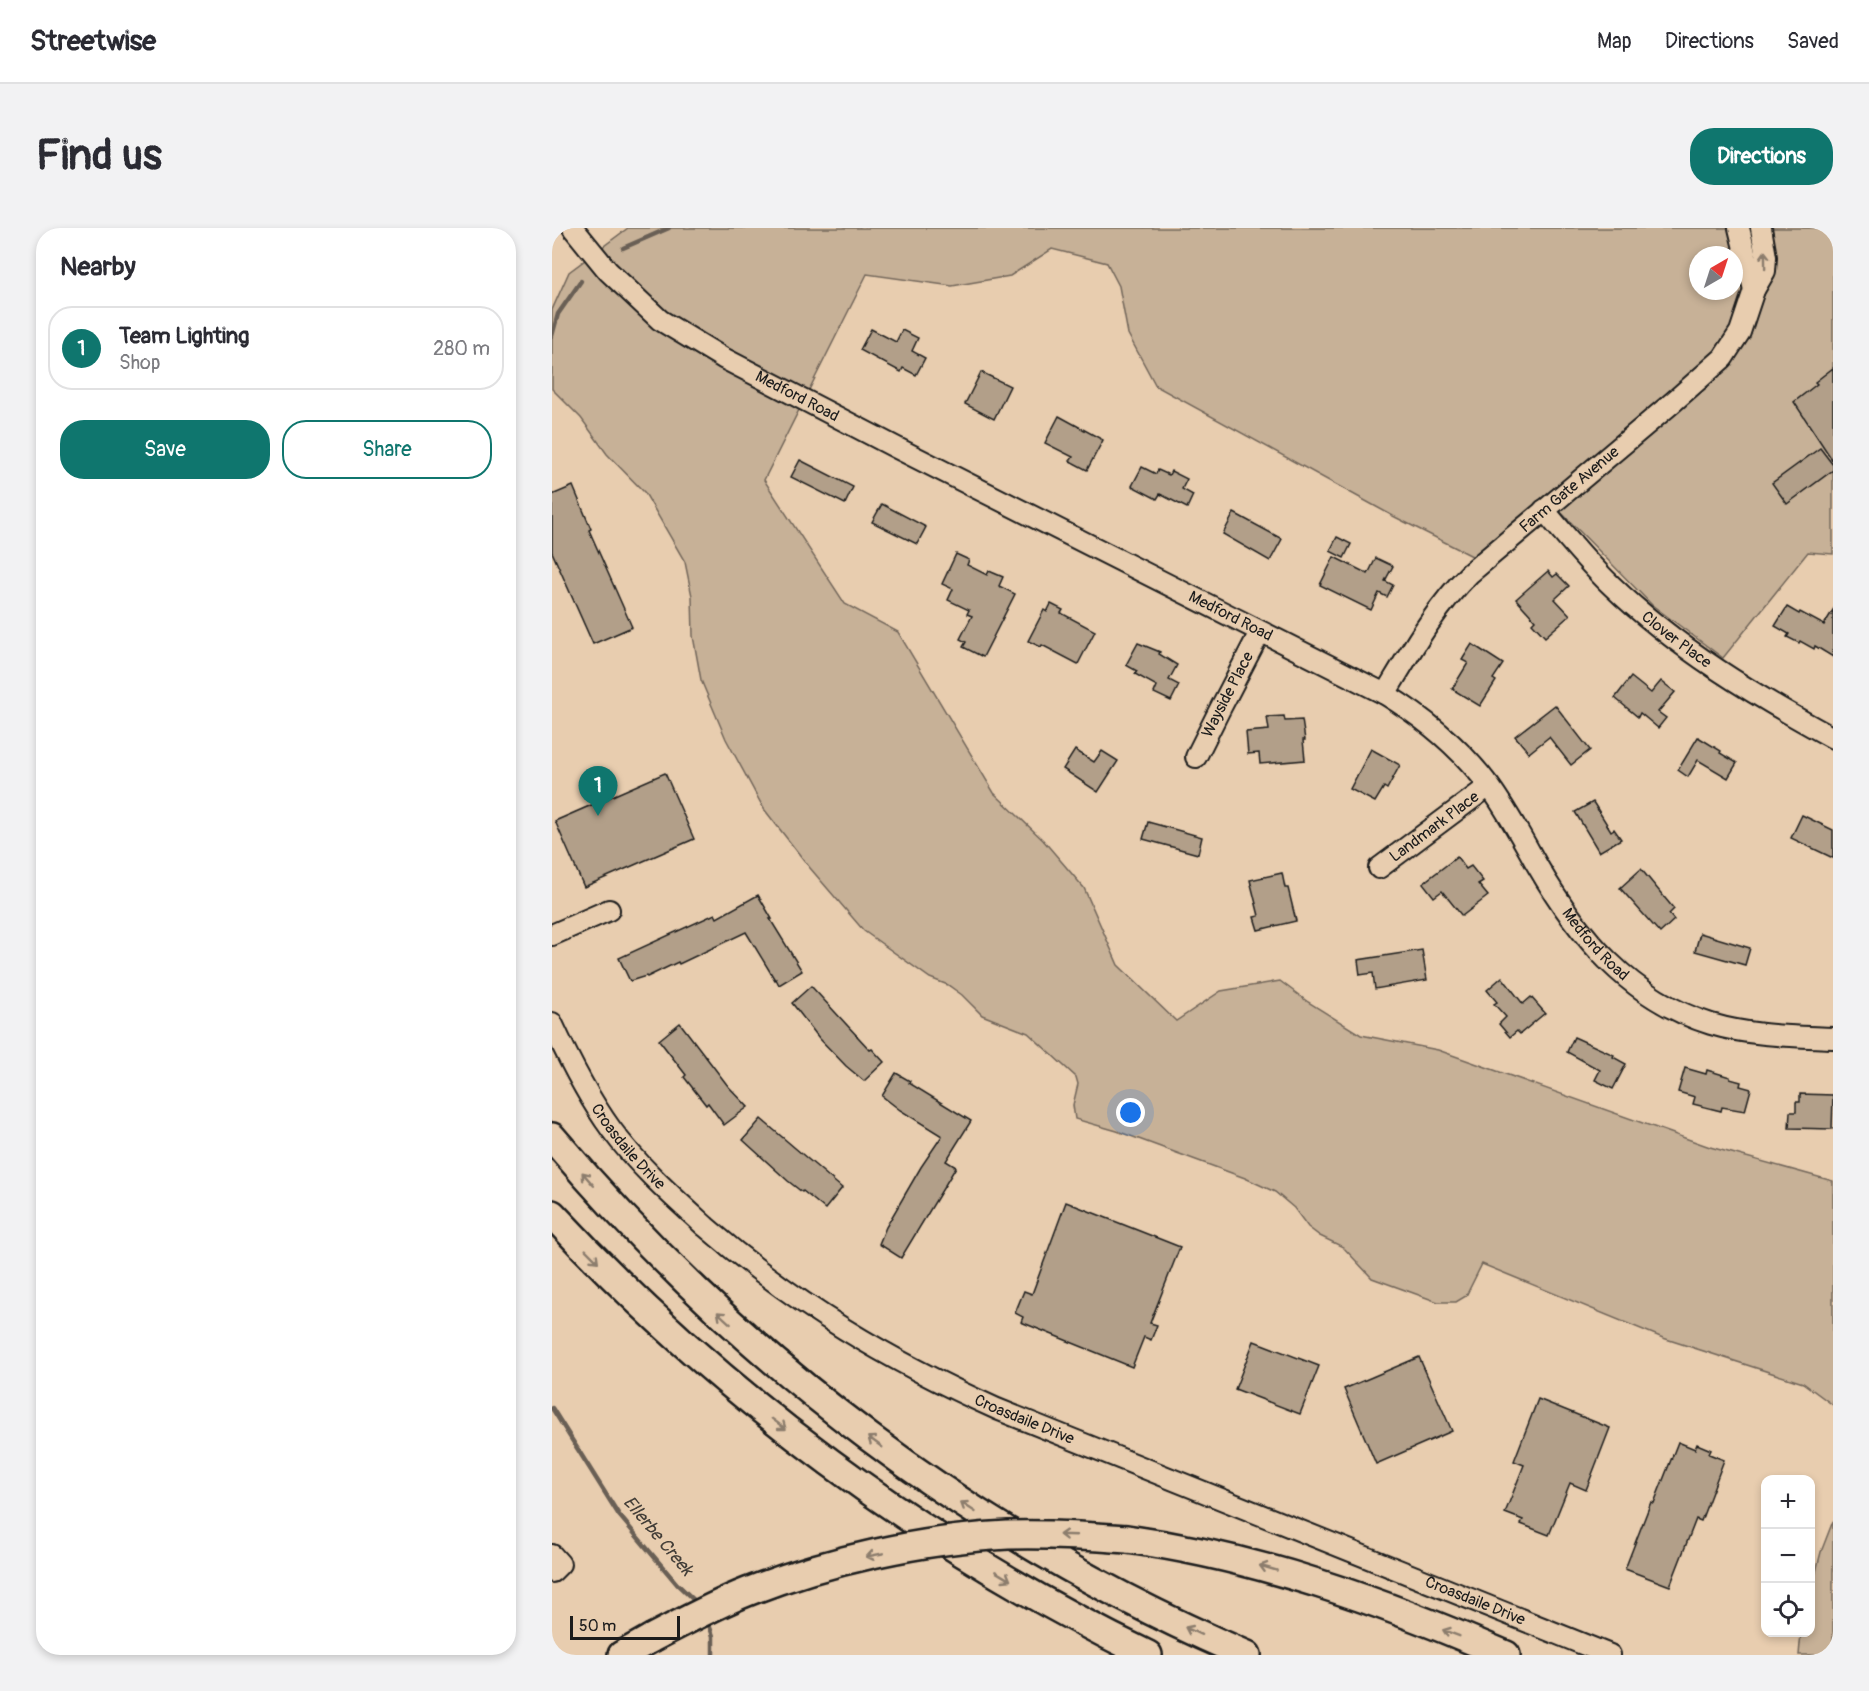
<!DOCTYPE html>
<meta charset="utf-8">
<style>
:root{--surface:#fff;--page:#f2f2f3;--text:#2b2b33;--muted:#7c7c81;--line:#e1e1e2;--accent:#0f766e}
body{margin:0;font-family:Pangolin,sans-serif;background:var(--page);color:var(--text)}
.controls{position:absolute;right:18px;bottom:18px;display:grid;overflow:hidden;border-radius:12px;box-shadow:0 3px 9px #0003}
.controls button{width:54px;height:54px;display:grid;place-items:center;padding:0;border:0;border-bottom:2px solid var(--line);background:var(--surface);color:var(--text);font:30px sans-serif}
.compass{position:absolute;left:1137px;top:18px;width:54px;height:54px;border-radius:50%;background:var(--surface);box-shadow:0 3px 9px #0003;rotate:39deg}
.scale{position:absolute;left:18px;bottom:15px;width:110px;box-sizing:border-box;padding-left:6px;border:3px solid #1c1c1c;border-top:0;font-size:16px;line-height:21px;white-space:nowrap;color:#1c1c1c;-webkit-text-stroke:4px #e8cdaf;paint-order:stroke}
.you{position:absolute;left:579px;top:885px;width:21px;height:21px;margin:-15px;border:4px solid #fff;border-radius:50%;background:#1a73e8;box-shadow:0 0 0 9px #1a73e833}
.badge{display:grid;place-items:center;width:39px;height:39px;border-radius:50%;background:var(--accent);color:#fff;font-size:20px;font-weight:700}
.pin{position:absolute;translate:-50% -50px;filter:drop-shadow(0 2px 3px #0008)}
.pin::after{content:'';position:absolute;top:32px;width:21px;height:18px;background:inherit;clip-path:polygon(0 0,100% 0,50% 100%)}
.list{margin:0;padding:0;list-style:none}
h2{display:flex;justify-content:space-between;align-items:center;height:78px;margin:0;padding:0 24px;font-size:26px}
h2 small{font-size:20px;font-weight:400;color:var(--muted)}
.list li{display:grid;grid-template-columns:39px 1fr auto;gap:18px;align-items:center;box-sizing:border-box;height:84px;margin:0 12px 12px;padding:0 12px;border:2px solid var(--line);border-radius:24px}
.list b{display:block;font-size:22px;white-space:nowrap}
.list p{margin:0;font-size:20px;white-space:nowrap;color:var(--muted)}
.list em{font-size:20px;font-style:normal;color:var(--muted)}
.actions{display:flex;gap:12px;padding:18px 24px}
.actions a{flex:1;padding:14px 0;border:2px solid var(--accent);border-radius:24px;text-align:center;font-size:21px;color:var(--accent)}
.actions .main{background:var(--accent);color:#fff}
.icon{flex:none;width:33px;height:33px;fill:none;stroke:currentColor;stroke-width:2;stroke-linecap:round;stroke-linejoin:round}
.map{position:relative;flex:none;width:1281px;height:1427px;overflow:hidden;border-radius:24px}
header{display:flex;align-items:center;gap:36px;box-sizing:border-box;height:84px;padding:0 30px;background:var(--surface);border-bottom:2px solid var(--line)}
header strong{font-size:28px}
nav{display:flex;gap:33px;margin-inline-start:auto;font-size:21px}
.intro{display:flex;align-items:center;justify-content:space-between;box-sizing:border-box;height:144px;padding:0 36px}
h1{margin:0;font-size:42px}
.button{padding:15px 27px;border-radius:24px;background:var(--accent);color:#fff;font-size:21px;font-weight:700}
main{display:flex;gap:36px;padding:0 36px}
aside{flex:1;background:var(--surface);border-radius:24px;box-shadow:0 3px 9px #0003}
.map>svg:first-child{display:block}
</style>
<header>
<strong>Streetwise</strong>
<nav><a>Map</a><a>Directions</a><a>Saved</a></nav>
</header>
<div class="intro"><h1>Find us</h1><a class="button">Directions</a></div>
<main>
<aside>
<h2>Nearby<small></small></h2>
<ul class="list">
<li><span class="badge">1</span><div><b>Team Lighting</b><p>Shop</p></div><em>280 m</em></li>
</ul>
<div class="actions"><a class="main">Save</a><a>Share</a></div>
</aside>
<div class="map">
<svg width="1281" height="1427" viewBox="0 0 1281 1427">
<rect width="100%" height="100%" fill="#e8cdaf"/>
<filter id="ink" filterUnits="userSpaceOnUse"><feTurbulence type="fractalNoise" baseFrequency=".0167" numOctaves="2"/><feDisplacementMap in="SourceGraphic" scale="12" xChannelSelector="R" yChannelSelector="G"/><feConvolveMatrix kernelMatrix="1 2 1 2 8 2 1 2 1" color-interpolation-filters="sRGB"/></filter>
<g filter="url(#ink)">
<g fill="#c7b197" stroke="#72665a" stroke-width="1.5" fill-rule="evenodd">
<path d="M76 0H1281V326L1256 324 1171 430 1100 377 997 272 926 331 841 288 604 158 576 106 567 58 555 35 500 21 458 48 400 58 315 46 212 252 293 376 346 404 442 565 491 612 532 660 566 737 624 793 669 763 728 753 756 774 809 807 886 822 1158 919 1281 953V1177L1251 1155 1111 1110 930 1036 914 1068 904 1074H886L820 1050 791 1019 768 1008 756 999 742 980 723 964 693 950 565 903 523 891 521 877 526 856 524 849 476 805 430 787 410 767 396 757 378 750 312 703 258 640 212 581 174 511 149 452 141 408 140 368 133 334 93 265 55 226 29 190 0 161V82L17 44ZM1146 27H1182V63H1146Z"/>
<polygon points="1281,1293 1281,1427 1247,1427 1249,1405 1258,1404 1259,1363 1269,1324"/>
</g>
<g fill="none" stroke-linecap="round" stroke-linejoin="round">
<g stroke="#695f54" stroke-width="4.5">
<polyline points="71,20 117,0"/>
<polyline points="0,108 6,86 29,53"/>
<polyline points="0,1180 67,1287 125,1356 146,1376"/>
<polyline points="155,1391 161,1408 161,1427"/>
</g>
</g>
<g fill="#b29f89" stroke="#1c1c1c" stroke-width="1.5">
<polygon points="319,101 344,114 350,102 366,110 360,123 373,130 364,147 351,140 349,144 308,122"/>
<polygon points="1281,140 1281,233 1242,174 1265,156 1263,154"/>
<polygon points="429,144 458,158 442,191 413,176"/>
<polygon points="507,188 551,212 535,242 518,233 521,229 493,215"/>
<polygon points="1268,220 1281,237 1281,242 1235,276 1220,255"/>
<polygon points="248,232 301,259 293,276 239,249"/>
<polygon points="590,239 604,246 606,242 617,247 619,243 635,251 630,261 641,267 635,280 608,266 605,271 580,258"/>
<polygon points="21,258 39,301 37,302 80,399 41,416 0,324 0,267"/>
<polygon points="330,276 374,299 365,316 320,294"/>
<polygon points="682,285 730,311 718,333 671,306"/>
<polygon points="785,309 799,316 792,330 778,323"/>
<polygon points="404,326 417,332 415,337 435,347 437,343 451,349 447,358 463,366 431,429 411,419 414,414 408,411 420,388 415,386 417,382 396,372 401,361 390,356"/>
<polygon points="782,329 816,346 824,330 841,338 833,353 841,357 835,369 827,365 819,382 768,357"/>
<polygon points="996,343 1001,349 1005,346 1017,358 1003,371 1018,387 993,409 980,395 983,392 964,371"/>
<polygon points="499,376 511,382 509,385 543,403 526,436 490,417 489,419 476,413 492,382 495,384"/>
<polygon points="1235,379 1247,386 1248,384 1272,397 1281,382 1281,429 1263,418 1262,421 1248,413 1247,415 1235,409 1237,406 1223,398"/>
<polygon points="586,415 608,424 607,426 625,437 617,452 627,457 619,473 602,465 605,458 583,446 585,443 574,437"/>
<polygon points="920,416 951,436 941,451 944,453 928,478 900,461 916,435 910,432"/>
<polygon points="1079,449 1099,465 1109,453 1123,464 1106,484 1114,490 1106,500 1088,485 1086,489 1063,470"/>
<polygon points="1003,477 1038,522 1019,537 997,509 977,525 963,508"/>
<polygon points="732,488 733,493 750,492 753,512 751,512 753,532 708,536 707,525 696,526 694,504 717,502 715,489"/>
<polygon points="1146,509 1169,523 1168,525 1185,535 1176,550 1146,532 1136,549 1126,542"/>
<polygon points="819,521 848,537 835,561 832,559 823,574 798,561"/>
<polygon points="523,522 542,534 550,523 566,533 546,564 511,541"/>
<polygon points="113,545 142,611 32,659 3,593"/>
<polygon points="1041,574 1059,603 1062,601 1069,611 1047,624 1023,584"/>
<polygon points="1250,587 1281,602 1281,630 1239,610"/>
<polygon points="596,594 650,609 646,626 591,611"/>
<polygon points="905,629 914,641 919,638 931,653 926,656 936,668 910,688 890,663 882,669 871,655"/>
<polygon points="1089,641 1122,681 1117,686 1122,692 1108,705 1068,660"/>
<polygon points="730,645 733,660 736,660 744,693 706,702 702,689 707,688 698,652"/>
<polygon points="206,667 220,691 218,691 250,743 227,757 224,751 223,752 194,704 127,736 126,734 95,749 94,748 78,753 67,730 163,686 165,690"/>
<polygon points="1148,705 1198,720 1193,737 1143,723"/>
<polygon points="870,722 875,752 823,761 821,745 808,747 806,732"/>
<polygon points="950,749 971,776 979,769 993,785 968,806 965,803 958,809 947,796 954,789 942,776 945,774 935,762"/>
<polygon points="259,758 318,822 320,821 332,834 312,853 294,838 267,810 240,775"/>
<polygon points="128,795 176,858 196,879 172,897 156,875 154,877 132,849 134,847 107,812"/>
<polygon points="1022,809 1062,827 1061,829 1074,836 1061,861 1043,852 1048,842 1015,824"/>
<polygon points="1133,840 1154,846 1155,842 1178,849 1178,851 1189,854 1188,858 1199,861 1193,883 1170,879 1169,883 1141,876 1143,869 1126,864"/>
<polygon points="344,845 358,853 357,855 419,893 394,933 404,939 349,1030 327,1016 334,999 369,939 390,908 348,882 330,868"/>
<polygon points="1248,866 1281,867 1280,901 1237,900 1238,884 1244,884 1244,874 1248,874"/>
<polygon points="209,891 290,960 273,981 251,963 250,964 236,953 191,912"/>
<polygon points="514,974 628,1019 598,1095 605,1097 599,1112 592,1109 580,1139 469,1094 471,1089 463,1085 472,1063 480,1066"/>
<polygon points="702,1113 767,1138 748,1186 683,1161"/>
<polygon points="867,1129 900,1203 824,1236 792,1161"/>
<polygon points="986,1171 1058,1200 1034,1262 1018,1255 997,1307 969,1296 971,1292 953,1285 972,1237 962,1233"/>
<polygon points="1126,1214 1143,1221 1145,1216 1159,1222 1157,1226 1172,1232 1149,1293 1144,1291 1118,1358 1073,1341 1099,1274 1102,1275"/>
</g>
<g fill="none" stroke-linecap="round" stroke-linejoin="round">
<defs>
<g id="minor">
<path id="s1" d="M21 0 56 43 108 92 171 130 345 220 833 466C874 491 909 520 938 559 956 584 970 610 985 637 1026 708 1078 771 1159 796 1199 808 1240 808 1281 810"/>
<polyline points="1187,0 1202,62"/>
<path id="s2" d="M992 282C1013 307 1035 334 1059 357 1124 420 1202 467 1281 510"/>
<path id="s3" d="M833 466C859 423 883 380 918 345L1120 175 1171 130 1188 104 1202 62 1213 43 1214 29 1209 0"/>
<path id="s4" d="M644 529 667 483 708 404"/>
<path id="s5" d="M827 640 937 558"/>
<polyline points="0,707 57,682"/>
<path id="s6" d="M0 795C17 832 35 868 59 901 86 938 121 969 154 999 245 1078 336 1132 445 1181L1058 1427"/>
<polyline points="0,1327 8,1336 0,1344"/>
</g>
<g id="highway">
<path d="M0 909C190 1134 423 1311 695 1427"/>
<path d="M0 986C167 1166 374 1320 596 1427"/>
<path d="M575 1311C706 1329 832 1374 954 1427"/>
<polyline points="70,1427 100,1410"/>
</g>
</defs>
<use href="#minor" stroke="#1c1c1c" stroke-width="24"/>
<use href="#highway" stroke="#1c1c1c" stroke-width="32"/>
<use href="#minor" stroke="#e8cdaf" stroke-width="20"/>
<use href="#highway" stroke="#e8cdaf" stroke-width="27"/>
<defs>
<path id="highway-bridge" d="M100 1410C131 1394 162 1377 195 1364 273 1333 372 1311 456 1307 496 1306 535 1308 575 1311"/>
</defs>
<use href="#highway-bridge" stroke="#1c1c1c" stroke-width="32" stroke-linecap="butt"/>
<use href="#highway-bridge" stroke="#e8cdaf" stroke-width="27"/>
</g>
<defs><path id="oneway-shaft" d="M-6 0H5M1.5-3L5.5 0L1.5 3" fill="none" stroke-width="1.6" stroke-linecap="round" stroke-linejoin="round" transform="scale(1.5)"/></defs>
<g stroke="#8c7d6d">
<use href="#oneway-shaft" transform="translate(1213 32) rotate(-91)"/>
<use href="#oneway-shaft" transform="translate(36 951) rotate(-131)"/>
<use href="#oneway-shaft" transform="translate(40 1028) rotate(45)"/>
<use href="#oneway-shaft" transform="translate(172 1090) rotate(-138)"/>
<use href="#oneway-shaft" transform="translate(227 1196) rotate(37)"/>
<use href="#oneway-shaft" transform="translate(323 1214) rotate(-144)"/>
<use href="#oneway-shaft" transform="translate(416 1279) rotate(-147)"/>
<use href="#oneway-shaft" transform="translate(516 1307) rotate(-178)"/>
<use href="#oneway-shaft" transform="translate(323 1327) rotate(169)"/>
<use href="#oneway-shaft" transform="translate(716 1340) rotate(-164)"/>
<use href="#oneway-shaft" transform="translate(451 1348) rotate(31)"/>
<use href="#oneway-shaft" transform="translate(641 1403) rotate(-155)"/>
<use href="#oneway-shaft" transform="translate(899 1405) rotate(-159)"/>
</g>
</g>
<g text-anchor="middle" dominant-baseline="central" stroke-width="5" stroke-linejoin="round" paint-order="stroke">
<g font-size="16" fill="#1c1c1c" stroke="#e8cdaf">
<text stroke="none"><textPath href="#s1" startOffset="284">Medford Road</textPath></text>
<text stroke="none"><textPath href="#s3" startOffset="278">Farm Gate Avenue</textPath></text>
<text stroke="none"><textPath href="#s1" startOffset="770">Medford Road</textPath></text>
<text stroke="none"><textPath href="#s2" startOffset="186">Clover Place</textPath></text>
<text stroke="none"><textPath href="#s4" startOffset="70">Wayside Place</textPath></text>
<text stroke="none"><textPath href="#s5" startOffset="69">Landmark Place</textPath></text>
<text stroke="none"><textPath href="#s1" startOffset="1274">Medford Road</textPath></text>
<text stroke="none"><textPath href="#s6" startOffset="146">Croasdaile Drive</textPath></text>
<text stroke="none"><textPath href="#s6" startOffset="632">Croasdaile Drive</textPath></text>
<text stroke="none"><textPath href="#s6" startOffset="1118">Croasdaile Drive</textPath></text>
</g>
<g font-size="18" font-style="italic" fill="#433e38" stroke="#e8cdaf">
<text transform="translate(106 1308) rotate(50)">Ellerbe Creek</text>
</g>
</g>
</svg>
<div class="controls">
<button>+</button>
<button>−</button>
<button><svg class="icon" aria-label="locate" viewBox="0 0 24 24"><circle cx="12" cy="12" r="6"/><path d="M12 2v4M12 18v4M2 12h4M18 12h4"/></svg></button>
</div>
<svg class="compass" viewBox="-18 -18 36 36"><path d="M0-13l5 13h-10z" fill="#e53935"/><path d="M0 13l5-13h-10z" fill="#7c7c81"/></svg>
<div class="scale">50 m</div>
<div class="you"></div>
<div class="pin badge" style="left:46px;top:588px">1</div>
</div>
</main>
